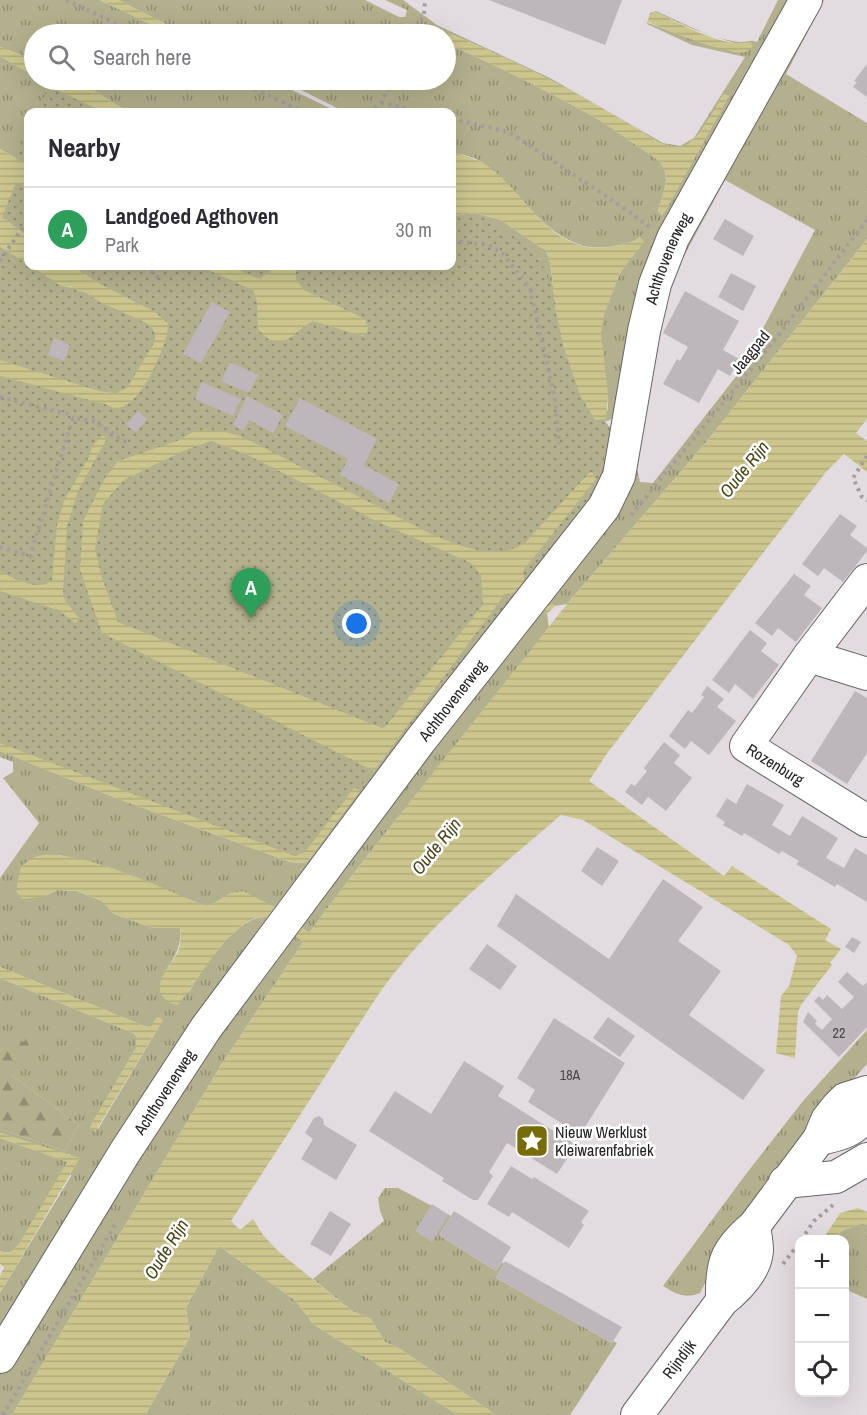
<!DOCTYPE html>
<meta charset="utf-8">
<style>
:root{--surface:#fff;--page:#f7f7f7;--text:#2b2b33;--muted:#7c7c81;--line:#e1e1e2;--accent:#1a73e8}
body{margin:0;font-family:"Archivo Narrow",sans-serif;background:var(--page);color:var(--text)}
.controls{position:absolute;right:18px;bottom:18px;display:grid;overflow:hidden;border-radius:12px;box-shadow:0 6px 24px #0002}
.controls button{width:54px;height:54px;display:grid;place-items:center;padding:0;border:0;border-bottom:2px solid var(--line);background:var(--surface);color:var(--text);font:30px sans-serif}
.you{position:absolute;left:357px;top:624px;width:21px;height:21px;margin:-15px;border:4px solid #fff;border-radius:50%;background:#1a73e8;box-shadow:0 0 0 9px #1a73e833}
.badge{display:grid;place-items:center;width:39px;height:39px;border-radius:50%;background:var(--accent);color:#fff;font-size:20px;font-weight:700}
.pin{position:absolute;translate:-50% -50px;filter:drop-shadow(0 2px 3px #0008)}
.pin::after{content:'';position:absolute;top:32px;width:21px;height:18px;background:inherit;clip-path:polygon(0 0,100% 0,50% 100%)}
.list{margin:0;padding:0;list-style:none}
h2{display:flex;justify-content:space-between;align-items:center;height:78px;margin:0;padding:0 24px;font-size:26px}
h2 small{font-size:20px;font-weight:400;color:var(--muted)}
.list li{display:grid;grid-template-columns:39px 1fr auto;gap:18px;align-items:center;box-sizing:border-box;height:84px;padding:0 24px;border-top:2px solid var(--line)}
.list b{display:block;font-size:22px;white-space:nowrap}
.list p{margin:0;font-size:20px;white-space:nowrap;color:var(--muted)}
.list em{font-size:20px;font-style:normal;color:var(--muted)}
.icon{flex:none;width:33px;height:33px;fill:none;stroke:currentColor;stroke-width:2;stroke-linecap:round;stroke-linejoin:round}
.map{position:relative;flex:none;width:867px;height:1415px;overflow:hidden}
.search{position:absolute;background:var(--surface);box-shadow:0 6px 24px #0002;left:24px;top:24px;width:432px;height:66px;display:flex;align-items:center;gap:15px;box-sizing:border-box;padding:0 21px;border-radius:33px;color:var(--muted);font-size:22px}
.panel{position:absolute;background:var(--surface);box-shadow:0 6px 24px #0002;left:24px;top:108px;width:432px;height:162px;border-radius:12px}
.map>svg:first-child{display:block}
</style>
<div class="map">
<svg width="867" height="1415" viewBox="0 0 867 1415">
<defs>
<pattern id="grass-tufts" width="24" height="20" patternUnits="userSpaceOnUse" patternTransform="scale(1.5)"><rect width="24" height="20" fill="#b3b08d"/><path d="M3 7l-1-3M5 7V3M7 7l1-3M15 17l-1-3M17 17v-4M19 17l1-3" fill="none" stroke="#918f73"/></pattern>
<pattern id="forest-firs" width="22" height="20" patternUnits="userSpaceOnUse" patternTransform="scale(1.5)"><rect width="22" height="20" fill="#b3b08d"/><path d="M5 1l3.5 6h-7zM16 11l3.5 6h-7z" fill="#918f73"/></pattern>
<pattern id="park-dots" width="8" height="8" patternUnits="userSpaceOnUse" patternTransform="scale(1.5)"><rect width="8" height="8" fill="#b3b08d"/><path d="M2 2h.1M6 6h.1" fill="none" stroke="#918f73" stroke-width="1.8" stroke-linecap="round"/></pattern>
<pattern id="water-rules" width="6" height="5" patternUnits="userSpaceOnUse" patternTransform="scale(1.5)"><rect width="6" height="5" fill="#ccc68e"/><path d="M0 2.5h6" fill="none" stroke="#afaa7a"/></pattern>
</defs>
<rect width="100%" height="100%" fill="#e2dce0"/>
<g fill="url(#grass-tufts)" fill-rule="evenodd">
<polygon points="0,0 100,0 171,34 34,34 34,60 0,47"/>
<path d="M118 0H365L399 17H405L407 10 385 0H403L437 25 550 78 663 143 680 146 694 138 745 57 692 45 647 24 650 13 656 11C681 22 712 39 739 42 746 43 750 39 757 42L778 0H824L786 74 867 123V239L708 440 567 604 555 606 525 584 592 473 375 771 505 594 517 592 547 614 549 628 360 865 309 933 278 909 231 893 211 905H203L108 867 59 855 43 897 57 890 76 891 102 901 114 914 153 928H180C182 946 175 956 166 970L189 992C201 971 243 905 273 919 283 924 294 934 303 942L221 1065 12 1415H0V1293L71 1176 70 1154H66L0 1133V1129L65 1151 79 1125 11 1075 4 1047 0 1051V978L133 1033 137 1037 136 1048 90 1127 98 1129 163 1020 150 1027 144 1026 0 967V878L39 823 3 778 13 772V762L0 757V751L116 798 290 862 303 863 307 862 359 791 199 266H452L607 448 617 415 608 421 600 422 452 219V216L475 213 501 220 546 251 550 262 556 312 608 411C608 385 600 358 601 332 603 297 625 267 640 237 633 243 623 244 614 246 551 259 524 188 478 160 471 156 460 154 452 152V112H345L281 80H446V43C497 66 547 90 596 118 617 131 637 146 658 160 673 175 663 193 658 211L662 215 729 96 724 93C715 108 699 142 683 147 666 151 646 134 633 126 574 90 513 61 449 33L446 37V34H186ZM655 12 693 29 740 45 702 43 648 23 649 16ZM725 180 815 230 741 370 653 483 640 482 636 465 656 336 678 267Z"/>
<polygon points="0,56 34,76 34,80 41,80 57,89 47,112 28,112 28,153 24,163 0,149"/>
<polygon points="77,80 271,80 338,112 128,112"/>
<path d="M867 1030V1064L829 1107 722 1250 700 1293C685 1299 676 1294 663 1286L746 1174 803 1101Z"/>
<path d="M0 1138 68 1162 20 1243C13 1251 11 1255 0 1251Z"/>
<polygon points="385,1188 398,1188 451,1216 439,1235 496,1271 502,1262 504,1263 496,1278 612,1343 614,1341 617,1343 570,1415 496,1415 400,1349 385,1342 371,1319 352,1311 313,1279 384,1221 380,1211 378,1198"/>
<polygon points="863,1223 867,1225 867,1299 845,1289 844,1240 835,1240 841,1231"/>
<polygon points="219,1246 296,1301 313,1324 458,1415 145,1415 190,1337 186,1308"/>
</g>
<polygon fill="url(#forest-firs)" points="32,1039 38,1053 11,1075 79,1125 65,1151 0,1129 0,1051 4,1047"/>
<g fill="url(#park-dots)">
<polygon points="49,85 105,112 37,112"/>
<polygon points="28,131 28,266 452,266 452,216 478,214 537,251 603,419 618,437 598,489 396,758 386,752 304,862 0,747 0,195"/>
</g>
<g fill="url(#water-rules)" fill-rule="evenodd">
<polygon points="100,0 118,0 186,34 171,34"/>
<path d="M655 12C680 23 724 49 750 42L753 46C752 47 746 52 745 52 731 57 665 29 648 22L649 16Z"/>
<path d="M449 33C512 60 574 90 633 126 646 134 666 151 683 146 699 142 715 107 724 93L729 96 665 212 659 214 658 211C663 193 673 175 658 160 637 146 617 131 596 118 547 90 497 66 446 43V37Z"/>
<polygon points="0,47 34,60 34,76 0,56"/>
<polygon points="41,80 77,80 128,112 104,112 65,94"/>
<polygon points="0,149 28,166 28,187 16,183 2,217 28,236 28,264 0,247"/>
<path d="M452 152C467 156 481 160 493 170 532 201 554 259 615 246 623 244 633 243 640 237L644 242 620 273 604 315 601 333 608 394 606 419 595 420 580 395 563 345 556 312 550 262 546 251 501 220 475 213 452 216Z"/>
<path d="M867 239V419L856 433 867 441V472L844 454 826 472 608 752 589 781 724 876 732 866 831 929 825 940 841 949 830 963 832 965 801 1005 798 1012 795 1058 776 1053 781 996 789 986 797 956 789 945 583 820 561 815C496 871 431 922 380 992L231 1221 240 1230 253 1219 263 1235 279 1252 352 1311 371 1319 385 1342 400 1349 496 1415H458L313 1324 296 1301 219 1246 186 1308 190 1337 145 1415H12L221 1065 303 942C293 935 284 924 273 919 239 902 196 986 178 1005 172 1004 170 1003 165 999 150 985 171 965 178 952 181 944 181 937 180 928H153L114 914 102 901 76 891 57 890 43 897 22 899 16 891 21 866C26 863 32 858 37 856 77 847 164 889 203 905H211L231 893 243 891 273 906 309 933 360 865 567 604 708 440Z"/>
<path d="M31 266H72L102 285 155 312 168 323C169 340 150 380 139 393 133 401 126 406 116 409L105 404 0 376V360L99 391 115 393 127 388 155 341C156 333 154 329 148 324L100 302 86 293 59 285Z"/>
<path d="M199 266H230L259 279 273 270 275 266H296V279L304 290 365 319 368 327 367 334 362 336 313 321C293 332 281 357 258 329L257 302 253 290Z"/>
<path d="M197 430 223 431 245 438 431 534C460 546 496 562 525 543L588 474 592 472 596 479 523 571 525 584 555 606 547 614 518 592 505 594 374 771 102 633 80 570 83 521 105 478 118 461 177 441ZM211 441 248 455 378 522 471 563 481 575 483 605 385 727 382 728 118 622 102 578 95 550 103 504 124 480 183 451Z"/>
<path d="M104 436 106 440 78 491 67 526 63 593 65 601 79 618 76 623 58 610 0 591V572C15 578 38 593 52 580L57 525 64 501 89 457 92 447 100 437Z"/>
<polygon points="0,743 295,856 305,852 354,788 356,788 360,791 307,862 303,863 290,862 116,798 0,751"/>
<polygon points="0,967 144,1026 150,1027 158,1016 163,1020 95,1132 90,1127 136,1048 137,1037 133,1033 0,978"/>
<path d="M0 1133 80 1158 0 1293V1276L4 1267 0 1264V1251C11 1255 13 1251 20 1243L67 1162 0 1138Z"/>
<polygon points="858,1208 867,1212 867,1225 863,1223 841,1231 835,1239 823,1239 840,1213"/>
</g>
<g fill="#bdb7bb">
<polygon points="489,0 622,0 605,45"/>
<polygon points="867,64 867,97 853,87 857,82 854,81"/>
<polygon points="725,219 754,236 743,256 713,239"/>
<polygon points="731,273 756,286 743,311 718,297"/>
<polygon points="685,291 739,321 723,350 739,359 730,376 718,369 699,403 663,384 677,359 680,361 688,347 663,333"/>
<polygon points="212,302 230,312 201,363 183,354"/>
<polygon points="54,338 70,345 64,361 48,355"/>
<polygon points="230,362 258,375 249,393 221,381"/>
<polygon points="202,382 241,399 233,416 195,399"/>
<polygon points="247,396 283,415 273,433 249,420 243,431 233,425"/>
<polygon points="300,398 377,439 364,465 399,484 389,503 373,495 374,493 340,475 348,459 285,426"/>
<polygon points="138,411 147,419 136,432 126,425"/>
<polygon points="840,514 857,526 850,535 867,548 867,551 843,582 824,568 818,576 802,564"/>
<polygon points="794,574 811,586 804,595 822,608 796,642 778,628 772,636 755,623"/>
<polygon points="750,630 767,643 761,651 779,665 753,699 735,684 729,693 712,680"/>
<polygon points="707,686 724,699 717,707 736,721 709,755 691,741 685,749 669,736 688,710 692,713 704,697 701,695"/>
<polygon points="855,691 867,698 867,753 847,784 811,761"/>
<polygon points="664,742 680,755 674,763 692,778 666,811 648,797 642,805 625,792 631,784 635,786 647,771 644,768"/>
<polygon points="747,784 784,805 772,825 790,836 802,816 838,838 826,858 844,868 855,848 867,855 867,902 837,884 835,887 796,864 799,861 782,851 779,854 744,833 742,836 723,825 725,822 716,816 727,798 736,804"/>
<polygon points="597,847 619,861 602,886 581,871"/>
<polygon points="663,879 703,907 678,941 721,971 689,1015 765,1070 743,1100 497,926 516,894 609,959"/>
<polygon points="852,937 861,942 854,953 845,947"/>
<polygon points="487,944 517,966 500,990 469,969"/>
<polygon points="847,972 863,986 867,982 867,1027 839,1057 803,1022 808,1012 817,1021 815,1024 822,1030 832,1019 814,1001 819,996 823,1000 827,995 842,1009 854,997 838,982"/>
<polygon points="608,1017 635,1036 620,1057 593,1038"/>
<polygon points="554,1018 625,1063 580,1135 528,1102 535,1090 517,1078"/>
<polygon points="464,1061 504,1086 498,1096 576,1145 557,1174 507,1143 489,1172 493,1176 478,1200 473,1200 442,1181 444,1178 369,1131 395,1091 431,1114"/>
<polygon points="319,1116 323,1119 324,1125 357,1145 336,1180 301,1159 313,1139 305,1133 314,1118"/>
<polygon points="511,1166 532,1179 534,1177 589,1211 581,1222 584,1225 569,1248 512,1212 509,1217 487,1204"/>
<polygon points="432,1204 449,1215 432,1242 415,1231"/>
<polygon points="330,1211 351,1224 331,1256 310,1244"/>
<polygon points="454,1211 511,1247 496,1271 439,1235"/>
<polygon points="505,1261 622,1327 612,1343 496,1278"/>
</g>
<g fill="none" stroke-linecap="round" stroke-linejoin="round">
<defs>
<g id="minor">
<path id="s1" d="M867 580 809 656 746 746 867 821"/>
<polyline points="809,656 867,674"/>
<path d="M819 1139C840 1135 855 1131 867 1113"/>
<polyline points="785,1182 836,1177 867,1159"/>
<path d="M722 1301C721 1264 725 1250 754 1226L819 1139 827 1120 838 1106 845 1099 867 1092"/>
<path id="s2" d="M0 1357 125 1152 206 1028 420 741 604 507 619 476 644 331 655 284 673 238 806 0"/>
<path id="s3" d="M637 1415 722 1301C737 1289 756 1271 757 1250 757 1242 755 1234 754 1226"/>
</g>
</defs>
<use href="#minor" stroke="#6a6569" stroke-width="34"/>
<g stroke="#a29da1" stroke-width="4" stroke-dasharray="3 4.5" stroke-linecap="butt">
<polyline points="66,0 139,34"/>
<polyline points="414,34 424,14 425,0"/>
<polyline points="234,80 304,112"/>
<polyline points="381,103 423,112"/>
<polyline points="368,112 381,103 392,80"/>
<polyline points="452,119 509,132 630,212 651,228"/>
<polyline points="452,241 489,245 503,254 530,289 555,398 559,444"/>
<polyline points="0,261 28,220"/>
<polyline points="145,266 162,281"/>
<polyline points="248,270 248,266"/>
<polyline points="0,397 68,414 73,418"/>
<polyline points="867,456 853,478 862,497 867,501"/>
<polyline points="631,515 770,346 867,220"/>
<polyline points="0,547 30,556 73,418 94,421 128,444"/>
<polyline points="801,1240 814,1221 833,1205"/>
<polyline points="783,1264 800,1242"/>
<polyline points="3,1415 116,1223"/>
</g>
<use href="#minor" stroke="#fff" stroke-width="32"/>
</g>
<defs>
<symbol id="sight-square" viewBox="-11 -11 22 22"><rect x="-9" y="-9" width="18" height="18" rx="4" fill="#776c07" stroke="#fff"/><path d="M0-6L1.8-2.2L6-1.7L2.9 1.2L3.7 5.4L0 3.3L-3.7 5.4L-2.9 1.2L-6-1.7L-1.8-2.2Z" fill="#fff"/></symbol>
</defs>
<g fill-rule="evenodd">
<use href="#sight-square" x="513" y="1122" width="38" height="38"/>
</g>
<g text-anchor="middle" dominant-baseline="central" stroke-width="5" stroke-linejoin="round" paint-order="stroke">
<g font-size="14" fill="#4a4649">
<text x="839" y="1033">22</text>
<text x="570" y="1075">18A</text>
</g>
<g font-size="16" fill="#232123" stroke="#fff">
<text stroke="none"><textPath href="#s2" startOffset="1302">Achthovenerweg</textPath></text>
<text transform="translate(750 352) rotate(-51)">Jaagpad</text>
<text stroke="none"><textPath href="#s2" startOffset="798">Achthovenerweg</textPath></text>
<text stroke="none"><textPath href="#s1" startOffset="240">Rozenburg</textPath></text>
<text stroke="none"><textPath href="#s2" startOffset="312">Achthovenerweg</textPath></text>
<text stroke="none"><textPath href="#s3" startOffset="70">Rijndijk</textPath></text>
</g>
<g font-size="16" fill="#232123" stroke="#fff" text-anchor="start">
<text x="555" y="1132">Nieuw Werklust<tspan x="555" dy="18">Kleiwarenfabriek</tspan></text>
</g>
<g font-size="18" font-style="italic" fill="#494418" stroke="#fff">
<text transform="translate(744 469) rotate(-51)">Oude Rijn</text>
<text transform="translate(436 846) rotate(-51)">Oude Rijn</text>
<text transform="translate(166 1249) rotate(-58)">Oude Rijn</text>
</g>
</g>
</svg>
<div class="controls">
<button>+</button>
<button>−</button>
<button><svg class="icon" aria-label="locate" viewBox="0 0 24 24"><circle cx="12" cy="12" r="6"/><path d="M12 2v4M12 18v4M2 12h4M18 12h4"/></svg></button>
</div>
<div class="you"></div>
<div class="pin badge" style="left:251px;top:618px;background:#2e9e5b">A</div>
<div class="search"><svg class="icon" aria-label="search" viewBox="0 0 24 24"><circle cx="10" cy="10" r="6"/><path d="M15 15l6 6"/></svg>Search here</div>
<section class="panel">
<h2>Nearby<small></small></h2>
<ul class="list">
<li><span class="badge" style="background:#2e9e5b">A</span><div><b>Landgoed Agthoven</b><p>Park</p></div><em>30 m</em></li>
</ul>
</section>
</div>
